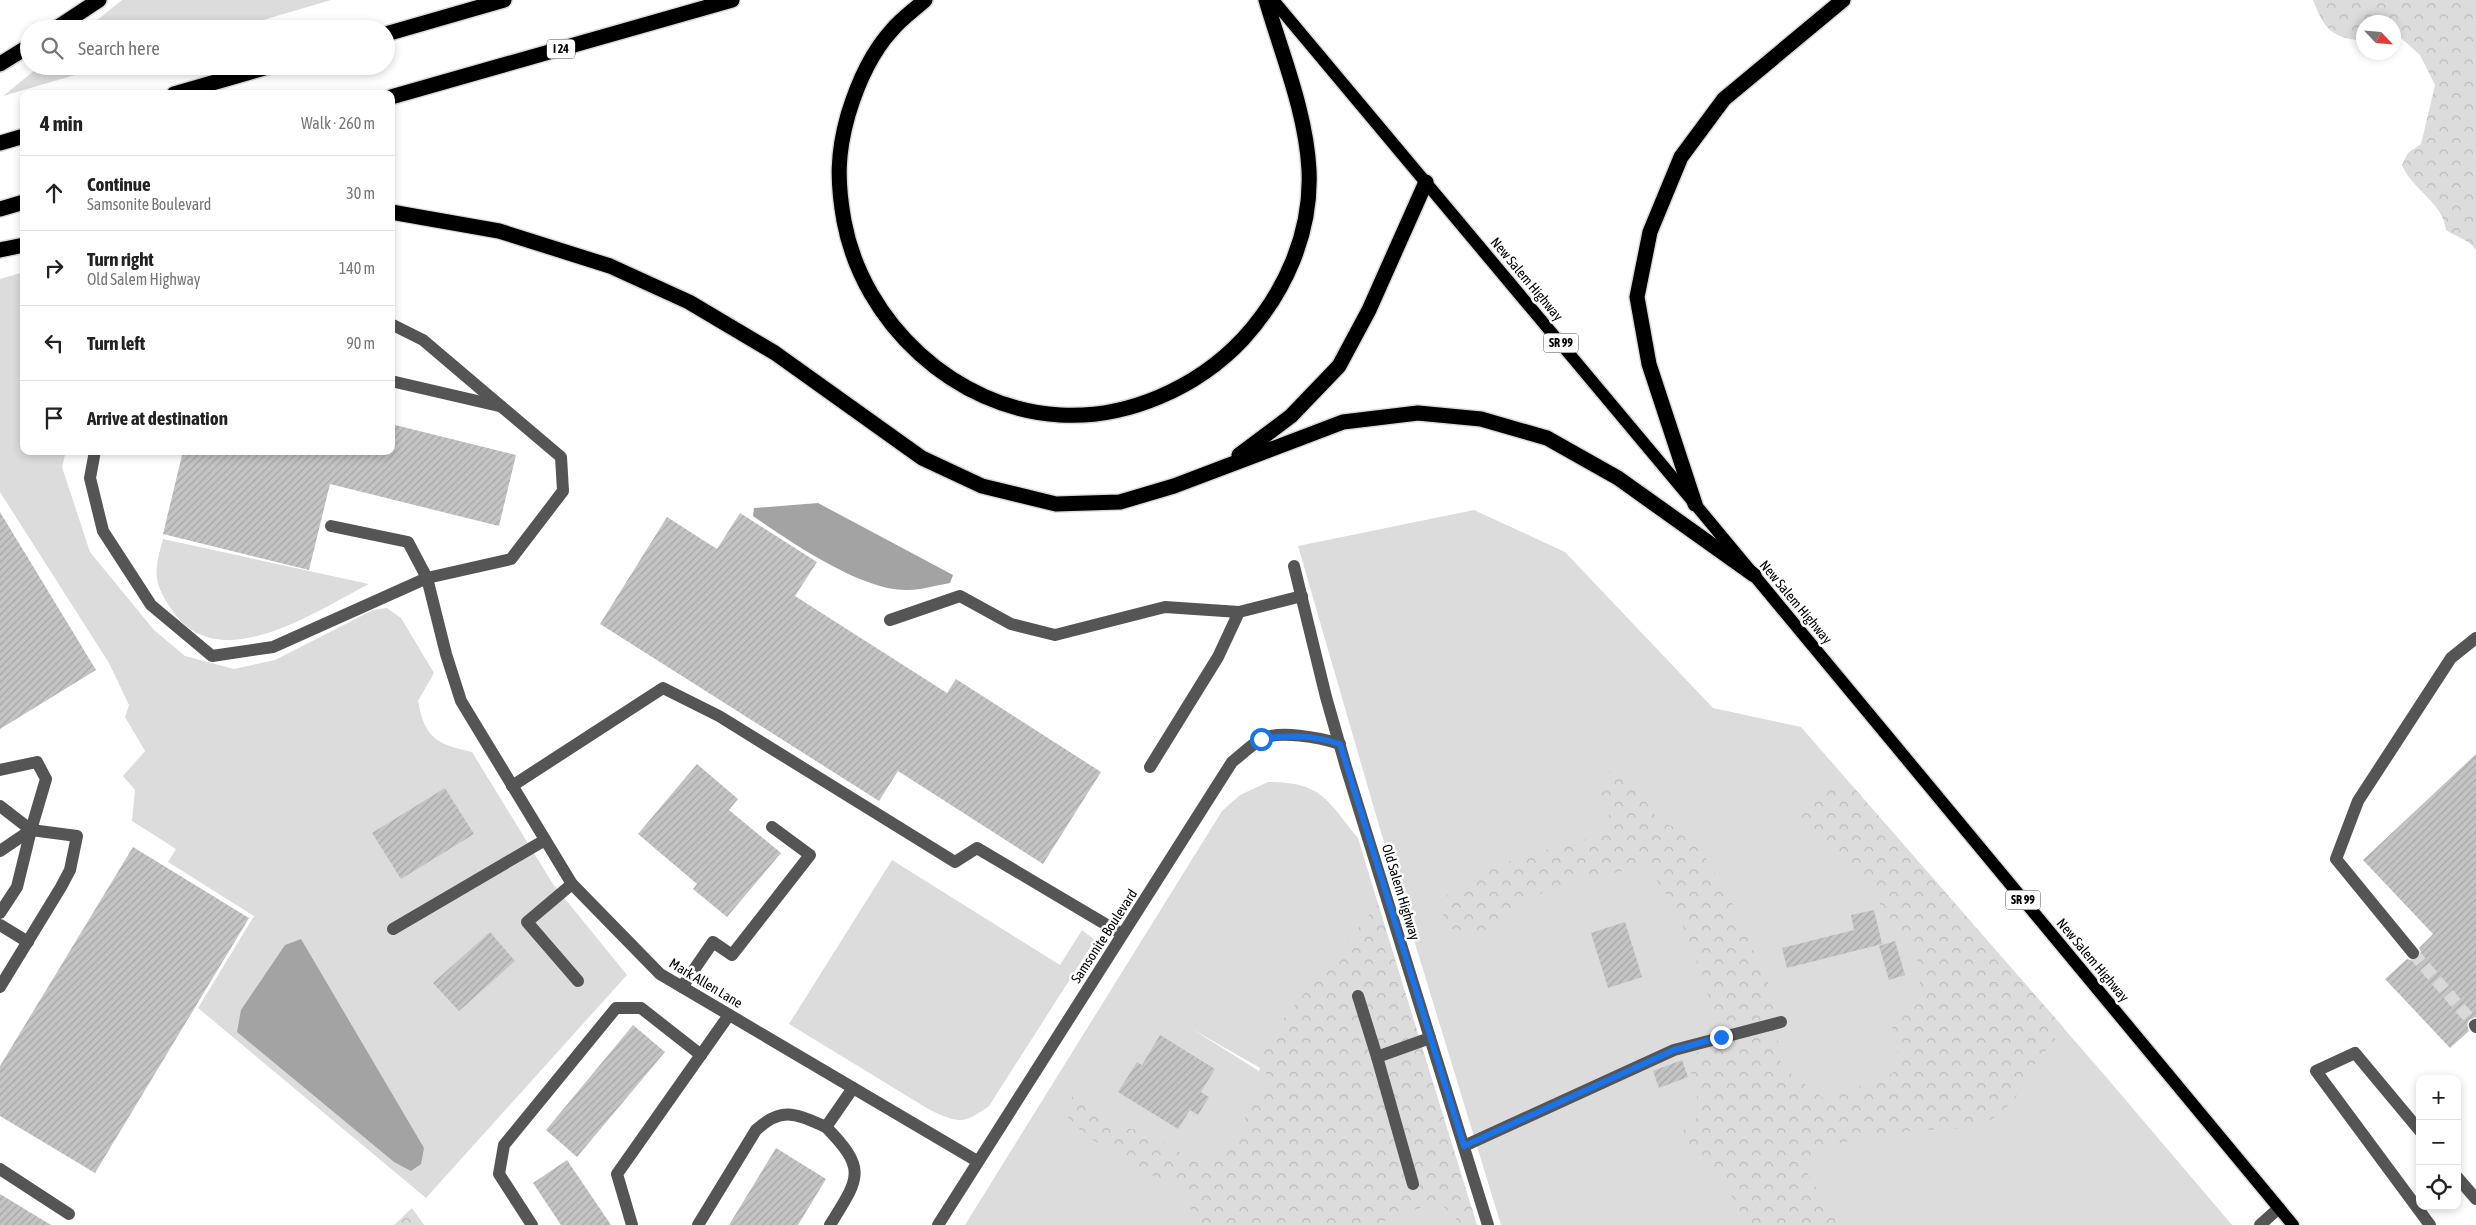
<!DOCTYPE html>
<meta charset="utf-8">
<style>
:root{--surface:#fff;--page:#f2f2f2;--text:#222;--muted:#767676;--line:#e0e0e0}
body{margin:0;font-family:"Asap Condensed",sans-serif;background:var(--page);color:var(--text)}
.controls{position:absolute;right:15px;bottom:15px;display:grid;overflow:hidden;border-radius:10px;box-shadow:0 2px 8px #0003}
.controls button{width:45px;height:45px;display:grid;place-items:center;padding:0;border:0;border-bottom:1px solid var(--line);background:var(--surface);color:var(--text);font:25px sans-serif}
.compass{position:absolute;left:2356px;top:15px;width:45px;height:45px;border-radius:50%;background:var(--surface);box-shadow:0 2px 8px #0003;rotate:116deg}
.stop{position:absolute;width:15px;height:15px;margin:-11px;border:4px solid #1a73e8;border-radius:50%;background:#fff}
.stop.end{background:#1a73e8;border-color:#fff;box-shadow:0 1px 5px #0008}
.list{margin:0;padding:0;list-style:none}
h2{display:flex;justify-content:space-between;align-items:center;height:65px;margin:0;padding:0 20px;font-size:21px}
h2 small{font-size:16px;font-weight:400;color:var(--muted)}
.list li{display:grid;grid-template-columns:32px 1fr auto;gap:15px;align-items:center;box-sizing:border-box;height:75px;padding:0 20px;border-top:1px solid var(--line)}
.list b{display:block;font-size:19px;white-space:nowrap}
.list p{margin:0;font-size:16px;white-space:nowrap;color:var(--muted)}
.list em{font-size:16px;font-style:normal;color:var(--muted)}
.icon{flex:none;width:28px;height:28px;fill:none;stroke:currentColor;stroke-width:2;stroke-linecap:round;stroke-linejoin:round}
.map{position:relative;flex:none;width:2476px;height:1225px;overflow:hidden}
.search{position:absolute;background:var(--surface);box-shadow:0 2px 8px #0003;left:20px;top:20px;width:375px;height:55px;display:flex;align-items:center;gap:12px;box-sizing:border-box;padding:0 18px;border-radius:28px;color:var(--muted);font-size:19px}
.panel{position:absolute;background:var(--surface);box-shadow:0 2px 8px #0003;left:20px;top:90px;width:375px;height:365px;border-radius:10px}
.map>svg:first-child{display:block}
</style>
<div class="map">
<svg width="2476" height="1225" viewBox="0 0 2476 1225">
<defs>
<pattern id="forest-crowns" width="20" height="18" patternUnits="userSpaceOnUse" patternTransform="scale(1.25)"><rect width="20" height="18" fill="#dcdcdc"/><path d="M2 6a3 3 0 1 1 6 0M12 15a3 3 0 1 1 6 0" fill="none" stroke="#bbb"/></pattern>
<pattern id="building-hatch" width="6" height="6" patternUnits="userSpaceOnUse" patternTransform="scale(1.25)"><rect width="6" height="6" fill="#c4c4c4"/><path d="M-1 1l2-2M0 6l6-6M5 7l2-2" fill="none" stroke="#a7a7a7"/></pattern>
</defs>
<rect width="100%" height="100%" fill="#fff"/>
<g fill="#dcdcdc" fill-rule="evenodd">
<polygon points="122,0 331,0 233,29 86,29"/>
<polygon points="40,66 106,66 3,96"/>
<path d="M24 272V451H66L62 467 90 552 154 630 185 656 234 669 275 660 373 610 387 608 401 618 434 673 418 701C425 739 437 744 472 752L553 884 627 975 426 1198 198 1008 254 916 168 862 176 849 132 821 135 790 123 776 145 751 125 717 129 705 109 663 0 492V279Z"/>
<polygon points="1474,510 1565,552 1713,708 1801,727 2101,1071 2232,1225 1501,1225 1380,829 1298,546"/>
<path d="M163 539 369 584C316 611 218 679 172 610 152 581 154 572 163 539Z"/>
<path d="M1268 782C1322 782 1327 800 1358 838L1476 1225H965L1222 811 1240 795ZM1192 1029 1260 1068 1259 1071Z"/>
<path d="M892 860 1060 965 1082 930 1095 940 989 1106C963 1125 958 1123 930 1110L789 1024Z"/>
</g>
<g fill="url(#forest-crowns)">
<path d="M2313 0H2476V250C2470 240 2456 237 2446 230 2443 202 2412 190 2402 165L2408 153 2421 144 2435 85 2420 55 2401 38 2394 40V22H2364L2363 41C2332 38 2324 29 2313 0Z"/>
<path d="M1624 771 1659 821 1684 831 1708 861 1733 905 1771 990 1781 1066 1823 1098 1886 1077 1901 1067 1892 1028 1921 993 1917 958 1872 892 1825 846 1798 824 1803 803 1832 788 1855 789 2064 1028 2025 1076 2014 1101 1982 1127 1909 1131 1822 1146 1806 1171 1835 1219 1836 1225H1745C1735 1190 1703 1162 1679 1135L1701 1114 1689 1063 1718 1024C1699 971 1684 909 1645 866L1551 887 1478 936 1446 927 1439 901 1486 870 1531 854 1609 833V812L1597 790 1601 773Z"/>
<polygon points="1378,904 1477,1225 1462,1225 1438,1201 1374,1225 1184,1225 1191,1213 1190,1197 1168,1181 1147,1174 1125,1155 1094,1141 1069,1121 1065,1103 1077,1093 1112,1122 1131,1129 1148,1130 1166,1144 1210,1171 1271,1079 1260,1068 1267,1039"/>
<polygon points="412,1208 424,1225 394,1225"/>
</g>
<g fill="#a3a3a3">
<path d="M818 503 953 575 950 583C937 585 922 590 908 590 863 592 789 541 753 516L754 508Z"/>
<polygon points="301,939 424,1148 421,1164 411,1171 394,1162 237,1032 241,1010 285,945"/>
</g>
<g fill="url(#building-hatch)">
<polygon points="391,424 516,455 499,526 330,484 309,570 163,534 183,451 391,451"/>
<polygon points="0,512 96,670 0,729"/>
<polygon points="740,513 817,562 795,596 947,693 956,679 1101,772 1043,864 898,771 879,801 600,624 667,517 717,549"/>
<polygon points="2476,754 2476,1017 2469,1020 2467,1025 2469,1031 2450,1048 2385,979 2407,959 2414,961 2418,959 2421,952 2419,948 2433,934 2363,860"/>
<polygon points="697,764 738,799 729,810 781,853 727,917 693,889 697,884 638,834"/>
<polygon points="445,788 474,834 401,879 372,833"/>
<polygon points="133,847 249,918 95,1173 0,1116 0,1066"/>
<polygon points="1874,910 1882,944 1787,968 1782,948 1854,930 1851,915"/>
<polygon points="1625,922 1642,977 1608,988 1591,933"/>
<polygon points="490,932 515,961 459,1011 433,983"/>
<polygon points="1895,941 1905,975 1889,980 1879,946"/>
<polygon points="633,1025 665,1052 577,1157 546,1130"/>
<polygon points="1160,1035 1215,1069 1201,1092 1209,1097 1198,1115 1190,1110 1178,1129 1118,1092 1137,1062 1142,1065"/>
<polygon points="1682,1060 1688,1077 1659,1088 1653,1071"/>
<polygon points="776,1148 826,1179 798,1225 729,1225"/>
<polygon points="567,1160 611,1225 561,1225 533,1183"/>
<polygon points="0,1194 51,1225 0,1225"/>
</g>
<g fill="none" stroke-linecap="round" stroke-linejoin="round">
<polyline stroke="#d9d9d9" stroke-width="12" stroke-dasharray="12 6" stroke-linecap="butt" points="2413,953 2475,1025"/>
<defs>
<polyline id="major" points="1273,0 1695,504 2293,1225"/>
<g id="highway">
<path d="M925 0C914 10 901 19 892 30 870 54 857 85 848 115 837 154 837 181 844 221 863 323 955 409 1060 415 1127 419 1197 388 1243 339 1285 293 1312 233 1309 170 1306 112 1282 55 1266 0"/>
<polyline points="55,29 99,0"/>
<polyline points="386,34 504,0"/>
<polyline points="0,64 29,46"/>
<polyline points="174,94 271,66"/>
<polyline points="391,97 732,0"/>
<polyline points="0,143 24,136"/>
<polyline points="0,209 24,202"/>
<polyline points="391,212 499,231 610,266 689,302 775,353 922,458 982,486 1056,504 1120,502 1174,486 1343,422 1418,413 1481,419 1547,438 1618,478 1754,575"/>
<polyline points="0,250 24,245"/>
<polyline points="1239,455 1291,416 1339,366 1369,310 1426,182"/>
<polyline points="1695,504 1649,364 1637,297 1650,232 1681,157 1724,99 1843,0"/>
</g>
</defs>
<use href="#major" stroke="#dbdbdb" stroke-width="15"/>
<use href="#highway" stroke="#dbdbdb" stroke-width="18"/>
<g stroke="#555" stroke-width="12">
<polyline points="391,381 499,406"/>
<polyline points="95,451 90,478 103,531 151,605 212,656 273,647 427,578 511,559 563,491 561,457 423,340 391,324"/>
<polyline points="331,526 408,542 427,578 446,654 461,701 572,884 660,974 977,1161"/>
<polyline points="1294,566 1326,697 1346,767 1488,1225"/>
<polyline points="890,620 960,596 1011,624 1055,635 1165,607 1239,612"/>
<polyline points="1150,767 1218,657 1239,612 1302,596"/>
<polyline points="0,770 37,762 46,779 31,830 17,887 0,913"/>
<polyline points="512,786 663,688 719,716 955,862 977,848 1122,934"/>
<polyline points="0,806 31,830 77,836 70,870 61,887 0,987"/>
<polyline points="0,851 31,830"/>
<polyline points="572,884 527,922 578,981"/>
<polyline points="0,925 28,942"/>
<polyline points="393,929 545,840"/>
<polyline points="2413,953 2336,859 2358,801 2451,658 2476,638"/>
<polyline points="682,987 713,942 732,955 810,855 772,827"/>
<polyline points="1358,996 1377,1057 1430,1038"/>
<polyline points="2475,1025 2476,1027"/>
<polyline points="1377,1057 1413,1184"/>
<path d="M826 1127C868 1170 859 1178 830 1225"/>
<polyline points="2420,1131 2355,1053 2316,1071 2430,1225"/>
<polyline points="1464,1146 1674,1050 1781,1022"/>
<polyline points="0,1169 69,1214"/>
<polyline points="2457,1177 2476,1199"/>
<polyline points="532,1225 499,1174 504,1145 616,1008 641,1008 701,1055"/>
<polyline points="632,1225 617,1174 729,1015"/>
<path d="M698 1225 756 1130C782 1106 796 1114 826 1127L853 1088"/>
<path d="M938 1225 1232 762C1241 755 1250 746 1260 740 1277 729 1321 738 1340 744"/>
<polyline points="2260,1225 2279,1208"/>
</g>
<use href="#major" stroke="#000" stroke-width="12"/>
<use href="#highway" stroke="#000" stroke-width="15"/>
</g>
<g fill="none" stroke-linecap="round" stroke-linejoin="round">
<path stroke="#1a73e8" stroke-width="6" d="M1261 739C1289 735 1313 735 1340 744L1464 1146 1674 1050 1721 1037"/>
</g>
<g text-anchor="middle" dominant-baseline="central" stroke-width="5" stroke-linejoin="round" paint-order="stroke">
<g fill="#fff" stroke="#4c4c4c" stroke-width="1">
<rect x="547" y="39.5" width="28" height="19" rx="4"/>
<rect x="1543.5" y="333.5" width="35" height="19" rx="4"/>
<rect x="2005.5" y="890.5" width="35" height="19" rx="4"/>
</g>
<g font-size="12" font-weight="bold" fill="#000">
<text x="561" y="49">I 24</text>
<text x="1561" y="343">SR 99</text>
<text x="2023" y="900">SR 99</text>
</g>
<g font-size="14" fill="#000" stroke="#fff">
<text transform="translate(1527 279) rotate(50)">New Salem Highway</text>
<text transform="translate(1796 602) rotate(50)">New Salem Highway</text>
<text transform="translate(1401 892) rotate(73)">Old Salem Highway</text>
<text transform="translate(1104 936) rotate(-57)">Samsonite Boulevard</text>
<text transform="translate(2093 960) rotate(50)">New Salem Highway</text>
<text transform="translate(706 983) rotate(31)">Mark Allen Lane</text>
</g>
</g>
</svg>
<div class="controls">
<button>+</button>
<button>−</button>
<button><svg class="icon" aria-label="locate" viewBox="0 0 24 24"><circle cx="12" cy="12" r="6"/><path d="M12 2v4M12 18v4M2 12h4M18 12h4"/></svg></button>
</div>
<svg class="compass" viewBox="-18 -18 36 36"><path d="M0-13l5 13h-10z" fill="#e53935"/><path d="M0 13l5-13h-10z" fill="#767676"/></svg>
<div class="stop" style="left:1261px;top:739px"></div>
<div class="stop end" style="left:1721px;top:1037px"></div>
<div class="search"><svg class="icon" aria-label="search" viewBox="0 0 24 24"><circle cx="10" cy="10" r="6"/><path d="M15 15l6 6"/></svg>Search here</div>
<section class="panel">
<h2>4 min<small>Walk · 260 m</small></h2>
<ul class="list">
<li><svg class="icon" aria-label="ahead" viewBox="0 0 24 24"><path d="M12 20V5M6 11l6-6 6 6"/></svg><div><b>Continue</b><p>Samsonite Boulevard</p></div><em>30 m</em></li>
<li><svg class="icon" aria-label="right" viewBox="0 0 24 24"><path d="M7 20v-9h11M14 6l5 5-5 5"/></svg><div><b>Turn right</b><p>Old Salem Highway</p></div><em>140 m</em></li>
<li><svg class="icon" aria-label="left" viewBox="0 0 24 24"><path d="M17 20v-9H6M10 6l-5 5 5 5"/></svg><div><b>Turn left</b></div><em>90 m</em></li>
<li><svg class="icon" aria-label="arrive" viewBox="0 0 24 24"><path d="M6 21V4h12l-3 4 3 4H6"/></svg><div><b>Arrive at destination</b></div></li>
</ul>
</section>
</div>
